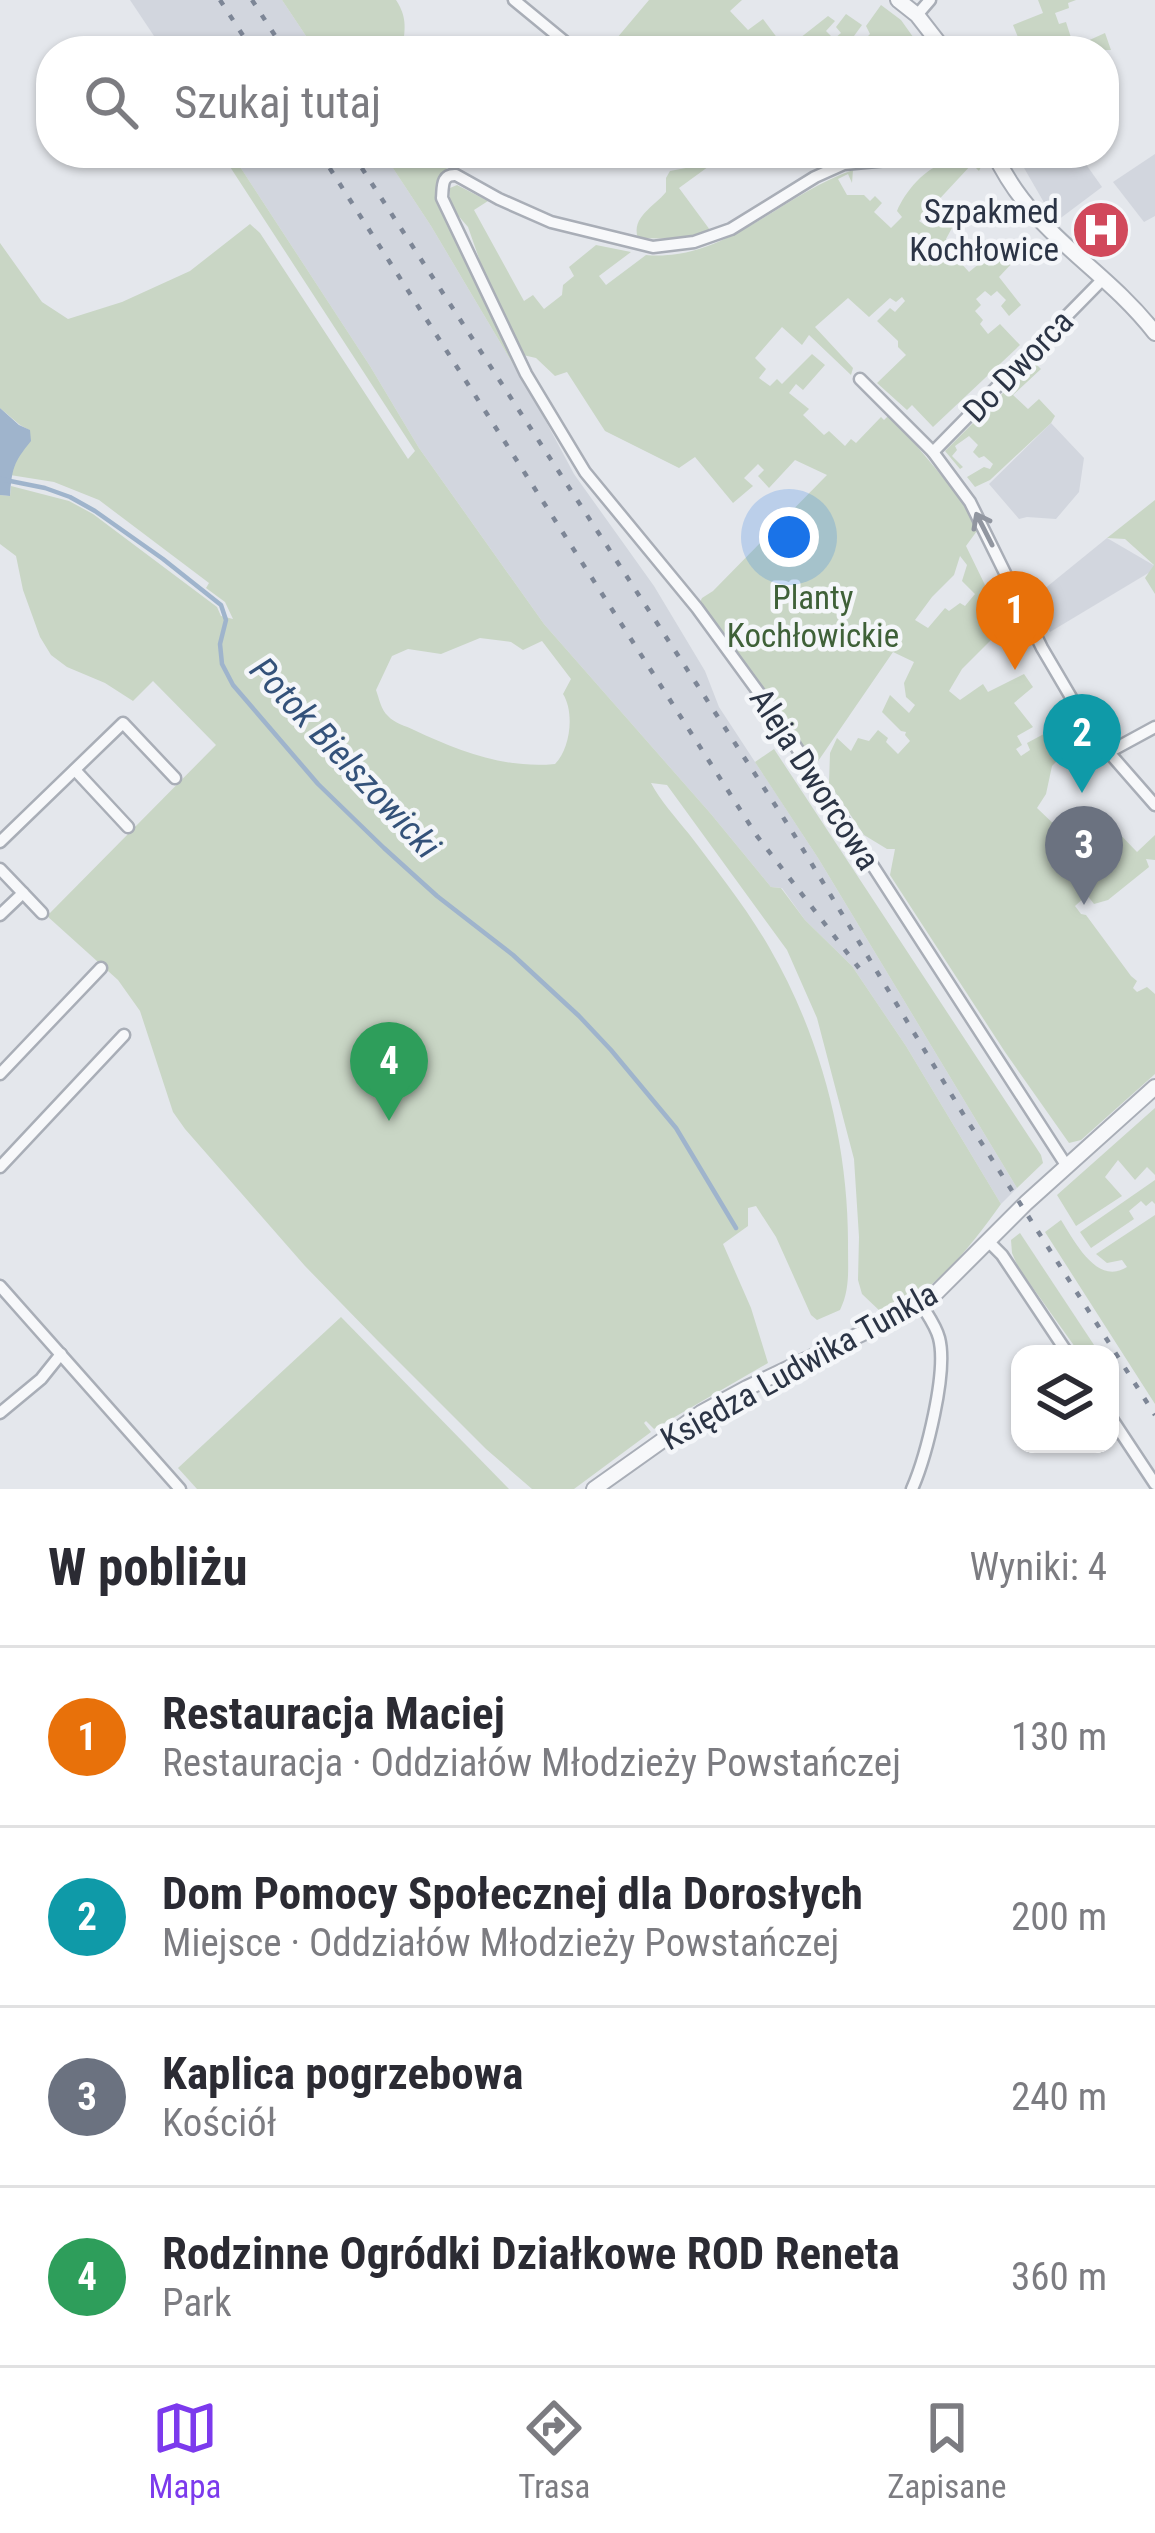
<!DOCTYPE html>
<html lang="pl">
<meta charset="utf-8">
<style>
:root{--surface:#fff;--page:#f7f7f7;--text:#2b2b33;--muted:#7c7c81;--line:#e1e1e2;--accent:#7c3aed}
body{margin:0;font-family:"Roboto Condensed",sans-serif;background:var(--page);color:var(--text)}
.controls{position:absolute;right:36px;bottom:36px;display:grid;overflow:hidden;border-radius:24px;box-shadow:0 3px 9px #0004}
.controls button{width:108px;height:108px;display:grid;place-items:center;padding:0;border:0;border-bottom:3px solid var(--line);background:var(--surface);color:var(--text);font:60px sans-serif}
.you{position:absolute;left:789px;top:537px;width:42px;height:42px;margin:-30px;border:9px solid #fff;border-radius:50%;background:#1a73e8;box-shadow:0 0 0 18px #1a73e833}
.badge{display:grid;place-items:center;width:78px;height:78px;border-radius:50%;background:var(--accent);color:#fff;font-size:39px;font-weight:700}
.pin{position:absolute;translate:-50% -99px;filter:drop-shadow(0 3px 6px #0008)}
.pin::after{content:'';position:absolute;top:63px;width:42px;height:36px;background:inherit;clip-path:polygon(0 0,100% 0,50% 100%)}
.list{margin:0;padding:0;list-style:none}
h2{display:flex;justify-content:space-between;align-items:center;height:156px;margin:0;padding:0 48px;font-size:51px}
h2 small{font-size:39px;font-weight:400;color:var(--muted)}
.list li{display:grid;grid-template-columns:78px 1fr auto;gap:36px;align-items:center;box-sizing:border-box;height:180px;padding:0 48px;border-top:3px solid var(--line)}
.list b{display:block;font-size:45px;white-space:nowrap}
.list p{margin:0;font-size:39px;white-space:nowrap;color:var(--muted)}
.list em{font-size:39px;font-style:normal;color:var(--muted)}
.icon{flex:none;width:66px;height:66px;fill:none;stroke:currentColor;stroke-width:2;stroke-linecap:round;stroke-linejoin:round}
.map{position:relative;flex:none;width:1155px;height:1489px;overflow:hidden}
.search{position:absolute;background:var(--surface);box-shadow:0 3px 9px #0004;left:36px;right:36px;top:36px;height:132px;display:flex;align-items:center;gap:30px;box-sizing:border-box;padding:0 42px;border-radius:48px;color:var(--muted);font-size:45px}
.sheet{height:876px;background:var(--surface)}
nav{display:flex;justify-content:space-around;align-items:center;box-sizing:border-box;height:168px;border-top:3px solid var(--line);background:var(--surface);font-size:33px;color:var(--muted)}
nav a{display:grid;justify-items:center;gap:6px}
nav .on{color:var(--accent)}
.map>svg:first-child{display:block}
</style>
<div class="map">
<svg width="1155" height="1489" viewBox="0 0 1155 1489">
<rect width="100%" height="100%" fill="#e4e7ec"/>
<g fill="#d2d6de">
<polygon points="130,0 282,0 316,51 164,51"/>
<polygon points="231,153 383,153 431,226 535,401 574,474 654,586 705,671 719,707 818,858 1017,1188 1001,1204 906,1046 852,966 805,920 782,888 771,887 711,814 544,624 419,448 370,366"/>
<polygon points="1078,153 1102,187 1058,220 1046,206 1016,154"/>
<polygon points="1155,154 1155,216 1144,222 1113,182"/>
<polygon points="1051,423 1084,458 1079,492 1056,519 1027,517 1019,519 989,484"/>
<polygon points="1107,538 1155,566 1155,569 1050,632 1037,603 1043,590"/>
</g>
<g fill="#c9d6c5" fill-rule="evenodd">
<path d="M282 0H396C408 18 405 31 402 51H316Z"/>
<polygon points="649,0 742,0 730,11 748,30 763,19 787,51 606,51"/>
<polygon points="1038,0 1076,0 1068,3 1069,8 1055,13 1059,24 1066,22 1074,47 1105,33 1111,50 1014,51 1022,47 1013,25 1043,13"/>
<polygon points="881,5 901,20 923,51 809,51 800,38 828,16 835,21 826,31 834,39 841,33 836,27 846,14 862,25 854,36 854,42 858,46 870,34 866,26"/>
<path d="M221 153H231L370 366 419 448 544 624 711 814 771 887 781 888 805 920 852 966 906 1046 1001 1204C970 1247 934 1295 882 1313L862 1294 858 1280 859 1237 854 1159 817 1018 787 950 667 785 651 783C660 800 676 818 689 834 717 871 746 907 769 947 821 1036 849 1145 848 1247 848 1270 850 1290 840 1310L817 1320 811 1315 776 1237 756 1206 748 1208V1226L723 1244 751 1308 768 1363 654 1429 646 1421 644 1423 651 1432 574 1489H532L486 1449 377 1340 305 1266 185 1129 173 1112 140 1011 118 980 47 916 216 745 153 681 133 701 105 683 67 667 51 655 40 637 23 590 16 556 0 544V495L10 496 11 486 69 501 93 514 217 607 221 616 233 619 225 602 206 588 209 583 99 500 54 482 10 475 29 430 20 425 0 408V243L42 302 68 319 122 302 190 271 250 224 260 233 408 459 415 451ZM480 638 511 642 523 650 542 641 571 679 563 694C575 713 570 749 555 764 505 769 459 751 414 730 406 726 394 723 388 716 381 710 379 698 376 690L392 656 408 649 441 654Z"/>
<path d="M383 153H449L448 159 451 162C438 182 435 183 440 207L514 364 535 401 431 226Z"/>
<path d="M698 153H727L679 188 710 230 683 239 638 238C631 217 654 207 666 192V178L670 171 691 167Z"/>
<path d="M980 160 983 163 979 171 972 164 919 221 925 225 939 212 953 226 946 239 954 248 951 252 969 272 991 254 998 258 1011 259 1014 261 999 277 1021 305 1009 316 1001 306 1006 300 997 291 991 296 985 291 976 299 981 305 975 311 983 320 980 324 988 334 1000 324 1020 345 933 427 912 405 907 410 877 383 906 355 898 347V341L877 321 890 308 895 312 905 301 902 297 896 302 890 298 869 317 848 298 815 327 853 368 851 375 809 335 802 345 782 327 755 358 766 369 759 378 770 386 777 379 782 384 812 354 825 365 803 390 796 384 789 393 809 409 803 415 824 435 829 431 845 446 851 439 856 443 881 417 884 420 890 414 982 524 966 546 1005 626 962 669 949 691 960 700 983 684 988 692 1024 674 1033 687 1014 703 1033 727 1017 736 1022 745 1016 749 1021 756 1030 750 1027 743 1068 721 1080 738 1052 766 1046 794 1037 808 1060 830 1069 822 1090 845 1111 825 1137 852 1155 835V860L1146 859 1149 867 1108 900 1094 904 1087 895 1075 906 1081 914 1086 915 1131 976 1137 981 1133 988 1137 992 1147 987 1155 994V1074L1081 1140 1069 1143 1005 1052 890 875 895 849H887L864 835 829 783 830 753 837 738 851 751 858 738 869 741 878 730 888 738 886 742 898 754 910 741 905 735 906 732 901 731 882 712 890 695 909 713 915 705 906 697 904 683 914 662 893 652 812 770 697 608 702 598 713 591 827 475 795 460 769 488 758 476 764 470 758 464 744 478 753 486 733 503 695 457 679 468 605 431 567 372 555 376 536 358 523 355 488 284 468 227 450 206V188L457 185 488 201 474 210 524 301 533 295 544 309 562 295 563 285 574 276 569 267 596 245 631 252 599 276 606 285 646 255C726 262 782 194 853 170L852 183 848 174 838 179 847 195H864L870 201 875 196 882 203 874 212 891 228 902 217 897 211C905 192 925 167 948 162 958 160 970 161 980 160ZM960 556 967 565 962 581 975 594 965 606 960 603 949 611 945 608 928 628 915 620 932 597 954 575Z"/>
<polygon points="1034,362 1041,369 1013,395 1028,409 1039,399 1055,416 1051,423 990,480 975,487 967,477 984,467 990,469 993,464 984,456 979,458 973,452 978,445 969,436 955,446 957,450 952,456 963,467 960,469 945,451"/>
<polygon points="1155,500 1155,594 1145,578 1154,565 1125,539 1107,538"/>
<polygon points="774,749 1041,1155 1043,1163 1017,1188 818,858 755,762"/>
<polygon points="1155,1108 1155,1175 1147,1167 1135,1180 1118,1160 1105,1177 1122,1196 1076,1226 1057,1195"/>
<polygon points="1155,1180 1155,1204 1152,1201 1146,1206 1141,1201 1129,1211 1134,1219 1091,1248 1080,1232"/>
<path d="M1155 1215V1404L1045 1232 1061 1220C1075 1242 1097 1286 1127 1267L1122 1260 1107 1263 1096 1254Z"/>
<polygon points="1020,1233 1100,1354 1080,1354 1018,1267 1012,1253 1011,1240"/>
<polygon points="341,1317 509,1489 197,1489 178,1468"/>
</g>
<path fill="#9fb4cc" d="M0 408 19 425 30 430 31 441C13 463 12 469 10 496L0 495Z"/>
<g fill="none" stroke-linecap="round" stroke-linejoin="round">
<polyline stroke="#9fb4cc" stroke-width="4.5" points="0,479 45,488 70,497 95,511 163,559 221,605 226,620 220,644 222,664 233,685 318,784 384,848 437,896 513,955 579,1016 611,1050 676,1128 736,1228"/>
<defs>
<g id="minor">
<polyline points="514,0 576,51"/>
<polyline points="917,15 930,0"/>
<path d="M964 153 844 164 815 177 731 229 694 242 653 247 551 222 499 199 456 175C441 174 443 187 442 198L526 374 585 472 697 608 778 719 1066 1165"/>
<polyline points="860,379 933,452 970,502 1042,648 1092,733 1155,805"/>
<polyline points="933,452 1103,279"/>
<polyline points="1109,752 1155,727"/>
<polyline points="75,770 128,827"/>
<polyline points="0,842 123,723 175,778"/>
<polyline points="0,869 23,893 0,915"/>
<polyline points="23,893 42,913"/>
<polyline points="0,1074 101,968"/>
<polyline points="0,1167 124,1035"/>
<polyline points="988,1241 1002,1255 1068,1354"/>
<polyline points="0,1286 180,1489"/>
<polyline points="0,1413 41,1379 61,1354"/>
<polyline points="1110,1416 1155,1484"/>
<path d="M912 1489C926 1457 948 1372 939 1338 936 1326 927 1314 921 1304"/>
</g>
<g id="tertiary">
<polyline points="898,0 917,15 945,51"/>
<path d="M994 153C1033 236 1102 265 1155 333"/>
<polyline points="594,1489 701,1413 747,1388 903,1314 935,1294 1026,1203 1155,1087"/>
</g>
</defs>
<use href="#minor" stroke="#a9aeb7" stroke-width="15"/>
<use href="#tertiary" stroke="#a9aeb7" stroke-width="18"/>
<use href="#minor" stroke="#f7f8fa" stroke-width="10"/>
<use href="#tertiary" stroke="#f7f8fa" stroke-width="14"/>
<g stroke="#7d8696" stroke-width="4.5" stroke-dasharray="6 12" stroke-linecap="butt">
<polyline points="220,0 253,51"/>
<polyline points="252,0 285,51"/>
<polyline points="320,153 757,836 859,968"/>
<polyline points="352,153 790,828 965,1117 1155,1415"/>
</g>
</g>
<defs><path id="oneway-shaft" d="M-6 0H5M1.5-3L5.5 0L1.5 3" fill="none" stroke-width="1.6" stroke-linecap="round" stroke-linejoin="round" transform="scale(3)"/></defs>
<use stroke="#9196a0" href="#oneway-shaft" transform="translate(984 529) rotate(-117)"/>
<defs>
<symbol id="hospital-disc" viewBox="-11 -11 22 22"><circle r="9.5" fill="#d1495b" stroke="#f4f6f9"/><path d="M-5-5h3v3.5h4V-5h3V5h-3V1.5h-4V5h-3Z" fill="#fff"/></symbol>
</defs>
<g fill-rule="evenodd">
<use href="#hospital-disc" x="1068" y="197" width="66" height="66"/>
</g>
<g text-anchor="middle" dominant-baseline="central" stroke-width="9" stroke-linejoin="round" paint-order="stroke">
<g font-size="33" fill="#2b3445" stroke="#f4f6f9" text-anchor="end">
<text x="1059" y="211">Szpakmed<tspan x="1059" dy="38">Kochłowice</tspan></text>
</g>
<g font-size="33" fill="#2b3445" stroke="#f4f6f9">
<text transform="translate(1018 366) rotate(-46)">Do Dworca</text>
<text transform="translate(815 779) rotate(57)">Aleja Dworcowa</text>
<text transform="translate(799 1366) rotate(-29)">Księdza Ludwika Tunkla</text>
</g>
<g font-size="33" fill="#3f6138" stroke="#f4f6f9">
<text x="813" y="597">Planty<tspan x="813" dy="38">Kochłowickie</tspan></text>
</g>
<g font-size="36" font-style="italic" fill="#34527a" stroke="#f4f6f9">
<text transform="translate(345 758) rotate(47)">Potok Bielszowicki</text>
</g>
</g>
</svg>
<div class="controls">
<button><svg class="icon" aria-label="layers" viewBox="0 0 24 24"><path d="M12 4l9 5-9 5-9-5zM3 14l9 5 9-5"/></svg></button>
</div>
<div class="you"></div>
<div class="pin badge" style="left:1015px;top:670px;background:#e8710a">1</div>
<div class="pin badge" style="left:1082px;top:793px;background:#0f9aa8">2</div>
<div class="pin badge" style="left:1084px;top:905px;background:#6b7280">3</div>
<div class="pin badge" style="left:389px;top:1121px;background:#2e9e5b">4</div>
<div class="search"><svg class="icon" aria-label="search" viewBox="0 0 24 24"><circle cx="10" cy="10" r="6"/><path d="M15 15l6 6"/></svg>Szukaj tutaj</div>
</div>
<section class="sheet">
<h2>W pobliżu<small>Wyniki: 4</small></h2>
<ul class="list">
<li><span class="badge" style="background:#e8710a">1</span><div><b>Restauracja Maciej</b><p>Restauracja · Oddziałów Młodzieży Powstańczej</p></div><em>130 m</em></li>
<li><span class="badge" style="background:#0f9aa8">2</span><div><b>Dom Pomocy Społecznej dla Dorosłych</b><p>Miejsce · Oddziałów Młodzieży Powstańczej</p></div><em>200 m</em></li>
<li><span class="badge" style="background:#6b7280">3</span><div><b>Kaplica pogrzebowa</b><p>Kościół</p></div><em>240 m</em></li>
<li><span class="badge" style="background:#2e9e5b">4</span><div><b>Rodzinne Ogródki Działkowe ROD Reneta</b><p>Park</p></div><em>360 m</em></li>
</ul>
</section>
<nav>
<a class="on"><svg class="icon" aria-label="map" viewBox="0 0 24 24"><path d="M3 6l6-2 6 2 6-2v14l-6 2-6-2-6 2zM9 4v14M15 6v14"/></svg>Mapa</a>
<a><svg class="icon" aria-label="directions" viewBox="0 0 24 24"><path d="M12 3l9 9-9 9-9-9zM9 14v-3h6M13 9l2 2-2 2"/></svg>Trasa</a>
<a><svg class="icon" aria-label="saved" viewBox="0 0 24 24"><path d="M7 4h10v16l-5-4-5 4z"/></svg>Zapisane</a>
</nav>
